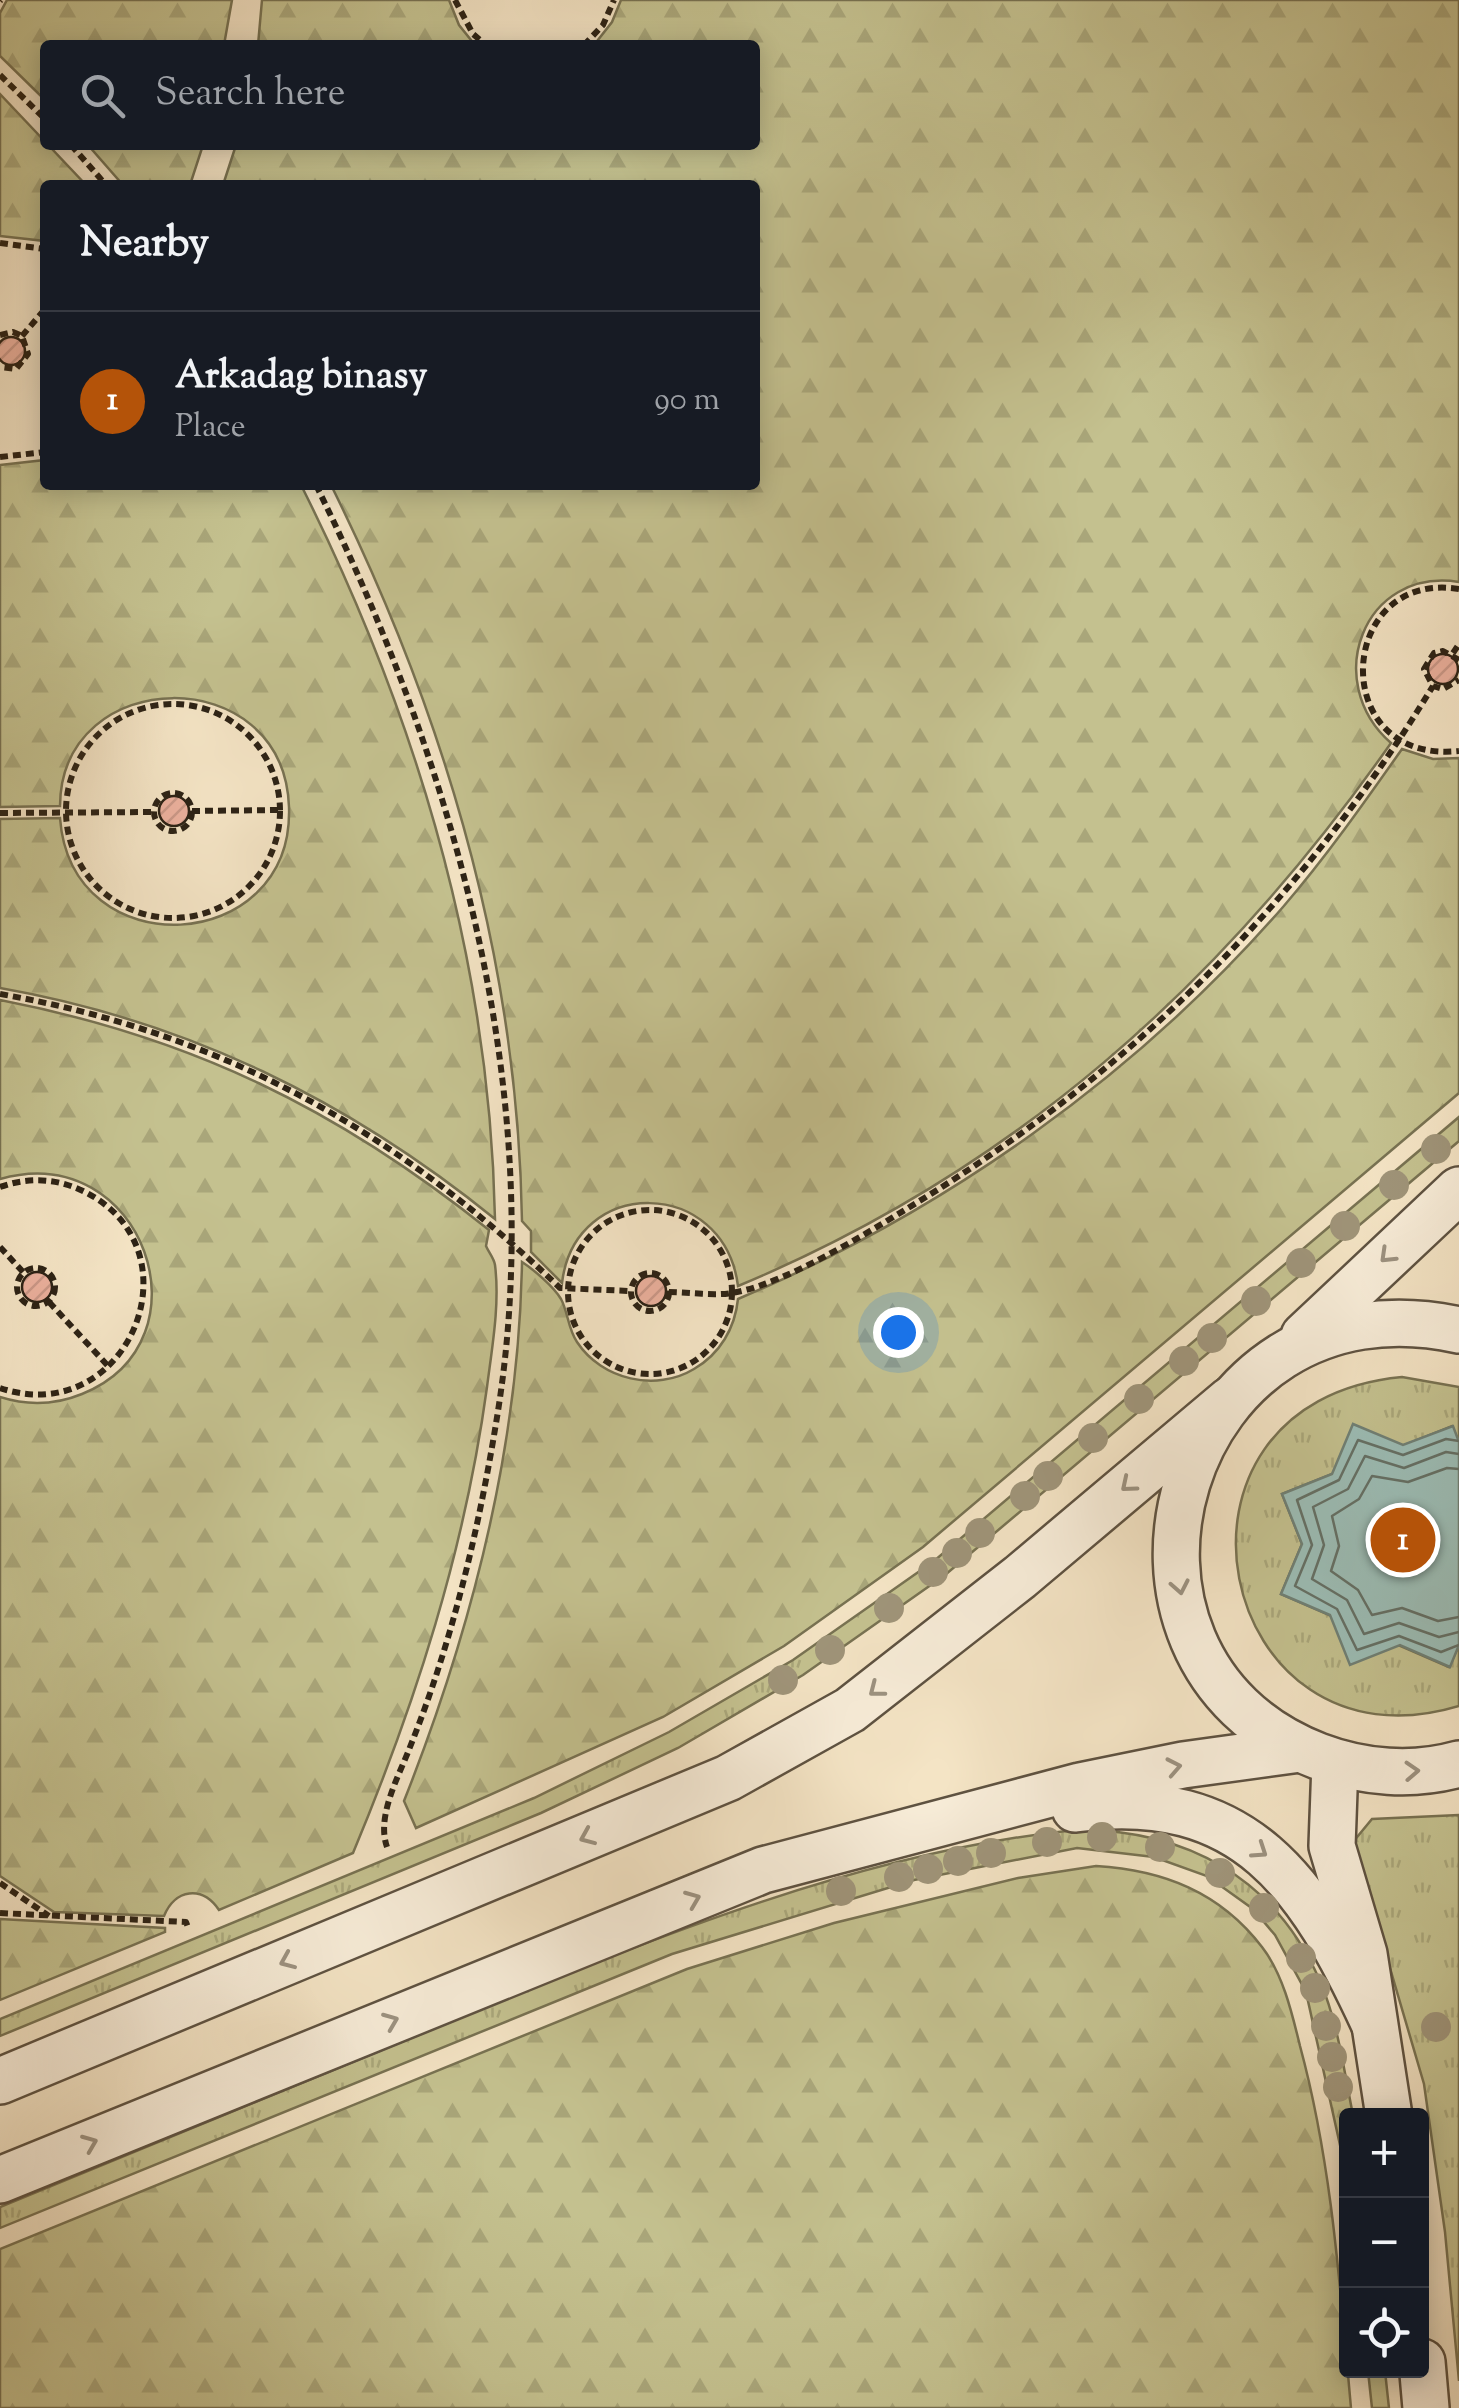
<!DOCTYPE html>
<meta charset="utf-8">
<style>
:root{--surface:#171b24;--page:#242831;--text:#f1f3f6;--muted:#9ea1a6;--line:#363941;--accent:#b45309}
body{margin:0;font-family:"Sorts Mill Goudy",serif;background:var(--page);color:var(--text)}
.controls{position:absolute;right:30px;bottom:30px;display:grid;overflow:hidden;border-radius:10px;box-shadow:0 5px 25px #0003}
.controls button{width:90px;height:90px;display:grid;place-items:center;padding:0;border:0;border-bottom:2px solid var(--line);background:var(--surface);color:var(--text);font:50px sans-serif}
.you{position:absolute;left:898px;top:1332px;width:35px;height:35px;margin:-25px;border:8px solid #fff;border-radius:50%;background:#1a73e8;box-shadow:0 0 0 15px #1a73e833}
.badge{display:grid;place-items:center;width:65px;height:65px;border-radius:50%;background:var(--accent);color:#fff;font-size:32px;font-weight:700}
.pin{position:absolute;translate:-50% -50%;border:5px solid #fff;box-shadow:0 2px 10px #0006}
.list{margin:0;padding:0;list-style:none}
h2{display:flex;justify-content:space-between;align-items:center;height:130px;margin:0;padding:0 40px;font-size:42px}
h2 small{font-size:32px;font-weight:400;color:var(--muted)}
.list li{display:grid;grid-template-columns:65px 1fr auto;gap:30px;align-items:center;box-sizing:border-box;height:180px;padding:0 40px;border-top:2px solid var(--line)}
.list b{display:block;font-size:38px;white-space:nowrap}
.list p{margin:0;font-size:32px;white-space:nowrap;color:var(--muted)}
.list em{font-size:32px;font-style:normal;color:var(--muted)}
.icon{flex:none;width:55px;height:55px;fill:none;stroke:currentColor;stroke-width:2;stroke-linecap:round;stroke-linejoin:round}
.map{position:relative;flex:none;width:1459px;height:2408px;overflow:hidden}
.search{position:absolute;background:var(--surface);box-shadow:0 5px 25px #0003;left:40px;top:40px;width:720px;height:110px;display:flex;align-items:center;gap:25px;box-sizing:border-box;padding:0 35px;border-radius:10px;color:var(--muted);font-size:38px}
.panel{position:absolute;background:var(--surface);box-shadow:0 5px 25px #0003;left:40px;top:180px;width:720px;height:310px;border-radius:10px}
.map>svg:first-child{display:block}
</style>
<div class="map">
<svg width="1459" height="2408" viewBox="0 0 1459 2408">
<defs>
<pattern id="grass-tufts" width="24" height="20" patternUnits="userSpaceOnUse" patternTransform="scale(2.5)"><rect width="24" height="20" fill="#c4c18f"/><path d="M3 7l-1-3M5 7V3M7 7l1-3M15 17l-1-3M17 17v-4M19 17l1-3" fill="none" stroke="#a9a67a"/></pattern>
<pattern id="forest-firs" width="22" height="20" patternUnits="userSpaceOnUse" patternTransform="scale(2.5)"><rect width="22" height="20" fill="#c4c18f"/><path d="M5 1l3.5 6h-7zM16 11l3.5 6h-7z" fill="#a9a67a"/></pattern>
<pattern id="building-hatch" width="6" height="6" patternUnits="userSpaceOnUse" patternTransform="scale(2.5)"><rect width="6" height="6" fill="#ebb09d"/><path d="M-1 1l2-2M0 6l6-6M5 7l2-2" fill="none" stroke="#ca9786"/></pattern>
</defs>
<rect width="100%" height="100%" fill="#f4e4c5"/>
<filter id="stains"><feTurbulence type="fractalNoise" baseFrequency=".002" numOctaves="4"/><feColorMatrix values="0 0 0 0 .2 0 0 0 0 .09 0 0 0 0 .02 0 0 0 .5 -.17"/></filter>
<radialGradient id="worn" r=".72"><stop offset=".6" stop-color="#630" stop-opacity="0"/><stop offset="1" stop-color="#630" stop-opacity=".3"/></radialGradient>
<g fill="url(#grass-tufts)" stroke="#787252" stroke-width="2.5">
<polygon points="1459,1117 1459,1141 945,1575 803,1675 678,1748 541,1813 0,2036 0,2019 534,1798 669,1732 793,1660 934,1561"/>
<path d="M1402 1377 1459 1387V1442L1452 1426 1282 1494 1302 1544 1281 1594 1449 1667 1459 1645V1706C1215 1780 1136 1402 1402 1377Z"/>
<polygon points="1459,1815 1459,2381 1445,2232 1424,2084 1353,1842 1372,1819"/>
<path d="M1076 1830C1186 1829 1275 1878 1320 1981 1338 2023 1344 2071 1353 2115L1346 2116V2172L1306 1992 1275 1935 1253 1909 1207 1876 1154 1857 1077 1848 914 1880 672 1954 0 2228V2207C154 2144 308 2080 462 2017 652 1938 870 1850 1076 1830Z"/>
<polygon points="1368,2371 1385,2371 1389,2408 1372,2408"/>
</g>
<g fill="url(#forest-firs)" stroke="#787252" stroke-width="2.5">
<polygon points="7,0 232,0 224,45 45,45 45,100 0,56 0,13"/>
<polygon points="262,0 449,0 459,25 475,45 258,45"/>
<path d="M621 0H1459V582C1363 567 1321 682 1391 743 1221 985 1014 1171 738 1286 724 1177 575 1175 562 1283L531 1252V1231L522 1221C518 963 445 715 331 485H755V185H223L236 145H755V45H594L612 22Z"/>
<polygon points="0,94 86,185 45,185 45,241 0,236"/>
<polygon points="88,145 203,145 190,185 123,185"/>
<path d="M45 460V485H301C416 714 490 962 495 1219 348 1100 187 1021 0 988V819L60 818C71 968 294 956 289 807 284 660 61 664 60 806L0 807V465Z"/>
<path d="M1402 749 1433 759 1459 758V1093L923 1547 784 1646 663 1717 416 1828 404 1801C472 1629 519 1447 522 1262 533 1269 554 1287 561 1299 568 1312 568 1329 577 1342 602 1380 656 1392 694 1369 720 1354 735 1328 738 1299 944 1212 1136 1076 1283 907 1326 857 1364 803 1402 749Z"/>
<path d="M0 1000C191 1037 338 1109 489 1230L486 1246C489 1253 494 1258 495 1265 500 1304 492 1348 487 1387 465 1549 416 1702 353 1853L219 1910C202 1885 175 1889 164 1916L54 1912 0 1876V1397C28 1406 55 1405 82 1394 214 1341 143 1138 0 1179Z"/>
<path d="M1096 1866C1163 1870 1220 1892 1262 1947 1283 1974 1292 2013 1300 2046 1332 2164 1340 2287 1351 2408H0V2249L687 1969 834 1923 1018 1878Z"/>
<polygon points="0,1919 165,1928 165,1932 0,2000"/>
</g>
<polygon fill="#9cbeb7" stroke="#6f8076" stroke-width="2.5" points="1353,1424 1403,1445 1453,1426 1459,1442 1459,1645 1450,1667 1400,1645 1350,1665 1330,1615 1281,1594 1302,1544 1282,1494 1332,1474"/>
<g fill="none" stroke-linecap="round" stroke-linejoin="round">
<g stroke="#647066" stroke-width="2.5">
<polyline points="1459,1441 1446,1439 1403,1455 1358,1440 1339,1480 1297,1500 1312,1545 1295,1586 1337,1609 1357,1650 1399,1636 1441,1652 1459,1645"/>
<polyline points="1459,1454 1446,1452 1404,1468 1365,1456 1348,1489 1313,1507 1324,1545 1312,1579 1347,1600 1364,1634 1399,1623 1439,1637 1459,1632"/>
<polyline points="1459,1469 1447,1468 1408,1482 1372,1476 1359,1499 1332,1516 1339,1546 1331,1571 1358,1590 1372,1615 1402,1608 1438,1621 1459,1617"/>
</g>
</g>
<g fill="url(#building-hatch)" stroke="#2c2215" stroke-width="2.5">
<circle cx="11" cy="351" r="14"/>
<circle cx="1443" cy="669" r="15"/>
<circle cx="174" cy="811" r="15"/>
<circle cx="37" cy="1287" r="15"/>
<circle cx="651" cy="1291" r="15"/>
</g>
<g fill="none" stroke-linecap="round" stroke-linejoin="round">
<defs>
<g id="tertiary">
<path d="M1459 1330C1176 1267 1064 1658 1318 1756 1363 1773 1413 1777 1459 1764"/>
<polyline points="1304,1336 1459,1190"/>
<polyline points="1335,1763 1332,1846 1364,1954 1389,2116"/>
<path d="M1075 1809C1246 1786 1310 1885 1374 2023"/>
<polyline points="0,2081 728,1778 850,1710 1020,1577 1230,1400"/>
<polyline points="0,2180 763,1870 1080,1786 1183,1765 1300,1749"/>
<polyline points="1422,2362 1426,2408"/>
</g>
</defs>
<use href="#tertiary" stroke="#5e5241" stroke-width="50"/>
<g stroke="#2c2215" stroke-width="6" stroke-dasharray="8 5" stroke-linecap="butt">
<polyline points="455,0 473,34 486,45"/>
<polyline points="0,1 1,0"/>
<polyline points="584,45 603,25 614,0"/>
<polyline points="0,75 45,119"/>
<polyline points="71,145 106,185"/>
<polyline points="0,243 45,249"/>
<polyline points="0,335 13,332 22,336 28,354 16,369 0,367"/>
<polyline points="22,336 45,309"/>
<polyline points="0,457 45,452"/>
<path d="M316 485C455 767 548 1095 498 1411 480 1525 453 1640 410 1747 399 1776 376 1816 387 1847"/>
<path d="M1459 589C1336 569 1326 765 1459 751"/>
<polyline points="1453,653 1459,644"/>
<polyline points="1459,660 1443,651 1434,653 1424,669 1433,686 1443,689 1459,680"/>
<circle cx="173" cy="811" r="107"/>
<circle cx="173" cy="812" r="19"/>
<polyline points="192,811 281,810"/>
<polyline points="0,813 154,812"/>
<path d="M0 994C223 1033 398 1132 560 1288L630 1291"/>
<path d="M0 1187C28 1177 56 1178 83 1191 203 1249 128 1431 0 1388"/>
<circle cx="650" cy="1292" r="82"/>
<polyline points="0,1247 24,1273"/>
<circle cx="36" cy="1287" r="19"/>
<circle cx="650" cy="1292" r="19"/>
<path d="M669 1292C690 1292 716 1297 737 1292 792 1281 877 1227 926 1197 1136 1067 1305 897 1433 686"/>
<polyline points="49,1302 109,1367"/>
<polyline points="0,1883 49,1916"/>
<polyline points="0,1913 186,1922 189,1930"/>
</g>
<use href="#tertiary" stroke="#f8edd9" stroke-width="45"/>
</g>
<g fill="#9f9479">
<circle cx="1436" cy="1149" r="15"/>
<circle cx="1394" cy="1185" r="15"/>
<circle cx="1345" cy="1226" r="15"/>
<circle cx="1301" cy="1263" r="15"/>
<circle cx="1256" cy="1301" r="15"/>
<circle cx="1212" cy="1338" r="15"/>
<circle cx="1184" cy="1361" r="15"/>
<circle cx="1139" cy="1399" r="15"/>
<circle cx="1093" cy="1438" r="15"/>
<circle cx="1048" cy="1476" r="15"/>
<circle cx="1025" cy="1496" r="15"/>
<circle cx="980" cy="1533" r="15"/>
<circle cx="957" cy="1553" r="15"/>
<circle cx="933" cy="1572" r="15"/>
<circle cx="889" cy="1608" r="15"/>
<circle cx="830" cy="1650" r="15"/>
<circle cx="783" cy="1680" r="15"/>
<circle cx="1102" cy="1837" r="15"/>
<circle cx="1047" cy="1842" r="15"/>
<circle cx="1160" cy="1847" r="15"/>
<circle cx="991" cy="1853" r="15"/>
<circle cx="958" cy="1861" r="15"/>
<circle cx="928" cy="1869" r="15"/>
<circle cx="1220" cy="1873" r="15"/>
<circle cx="899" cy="1877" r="15"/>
<circle cx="841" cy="1891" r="15"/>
<circle cx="1264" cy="1908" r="15"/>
<circle cx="1301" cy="1958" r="15"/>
<circle cx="1315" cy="1988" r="15"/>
<circle cx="1326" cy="2026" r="15"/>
<circle cx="1436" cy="2027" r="15"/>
<circle cx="1332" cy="2057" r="15"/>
<circle cx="1338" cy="2087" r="15"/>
</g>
<defs><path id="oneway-chevron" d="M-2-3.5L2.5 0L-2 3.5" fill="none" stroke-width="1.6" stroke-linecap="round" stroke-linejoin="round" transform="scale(2.5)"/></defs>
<g stroke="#9c9281">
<use href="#oneway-chevron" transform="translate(1387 1256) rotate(136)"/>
<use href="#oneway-chevron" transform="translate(1128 1485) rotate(140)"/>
<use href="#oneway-chevron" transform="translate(1180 1587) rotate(79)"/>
<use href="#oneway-chevron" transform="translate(876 1690) rotate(142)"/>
<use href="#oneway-chevron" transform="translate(1174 1767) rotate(-11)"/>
<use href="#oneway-chevron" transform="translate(1412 1771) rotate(-3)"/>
<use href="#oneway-chevron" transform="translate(587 1837) rotate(157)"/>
<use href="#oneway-chevron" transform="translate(1260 1851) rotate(34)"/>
<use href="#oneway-chevron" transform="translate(693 1899) rotate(-22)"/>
<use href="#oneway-chevron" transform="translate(287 1961) rotate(157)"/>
<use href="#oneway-chevron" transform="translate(391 2021) rotate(-22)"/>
<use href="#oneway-chevron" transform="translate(90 2143) rotate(-22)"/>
</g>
<rect width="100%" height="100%" filter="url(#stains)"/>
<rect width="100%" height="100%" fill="url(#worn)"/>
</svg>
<div class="controls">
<button>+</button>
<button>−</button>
<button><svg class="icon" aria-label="locate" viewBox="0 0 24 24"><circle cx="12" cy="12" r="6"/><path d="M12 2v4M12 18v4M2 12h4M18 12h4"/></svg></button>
</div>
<div class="you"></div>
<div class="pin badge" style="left:1403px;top:1540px">1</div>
<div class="search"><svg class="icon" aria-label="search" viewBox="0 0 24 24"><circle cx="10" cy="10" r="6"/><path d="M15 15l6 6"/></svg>Search here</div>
<section class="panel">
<h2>Nearby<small></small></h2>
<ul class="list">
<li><span class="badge">1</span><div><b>Arkadag binasy</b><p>Place</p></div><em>90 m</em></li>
</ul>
</section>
</div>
